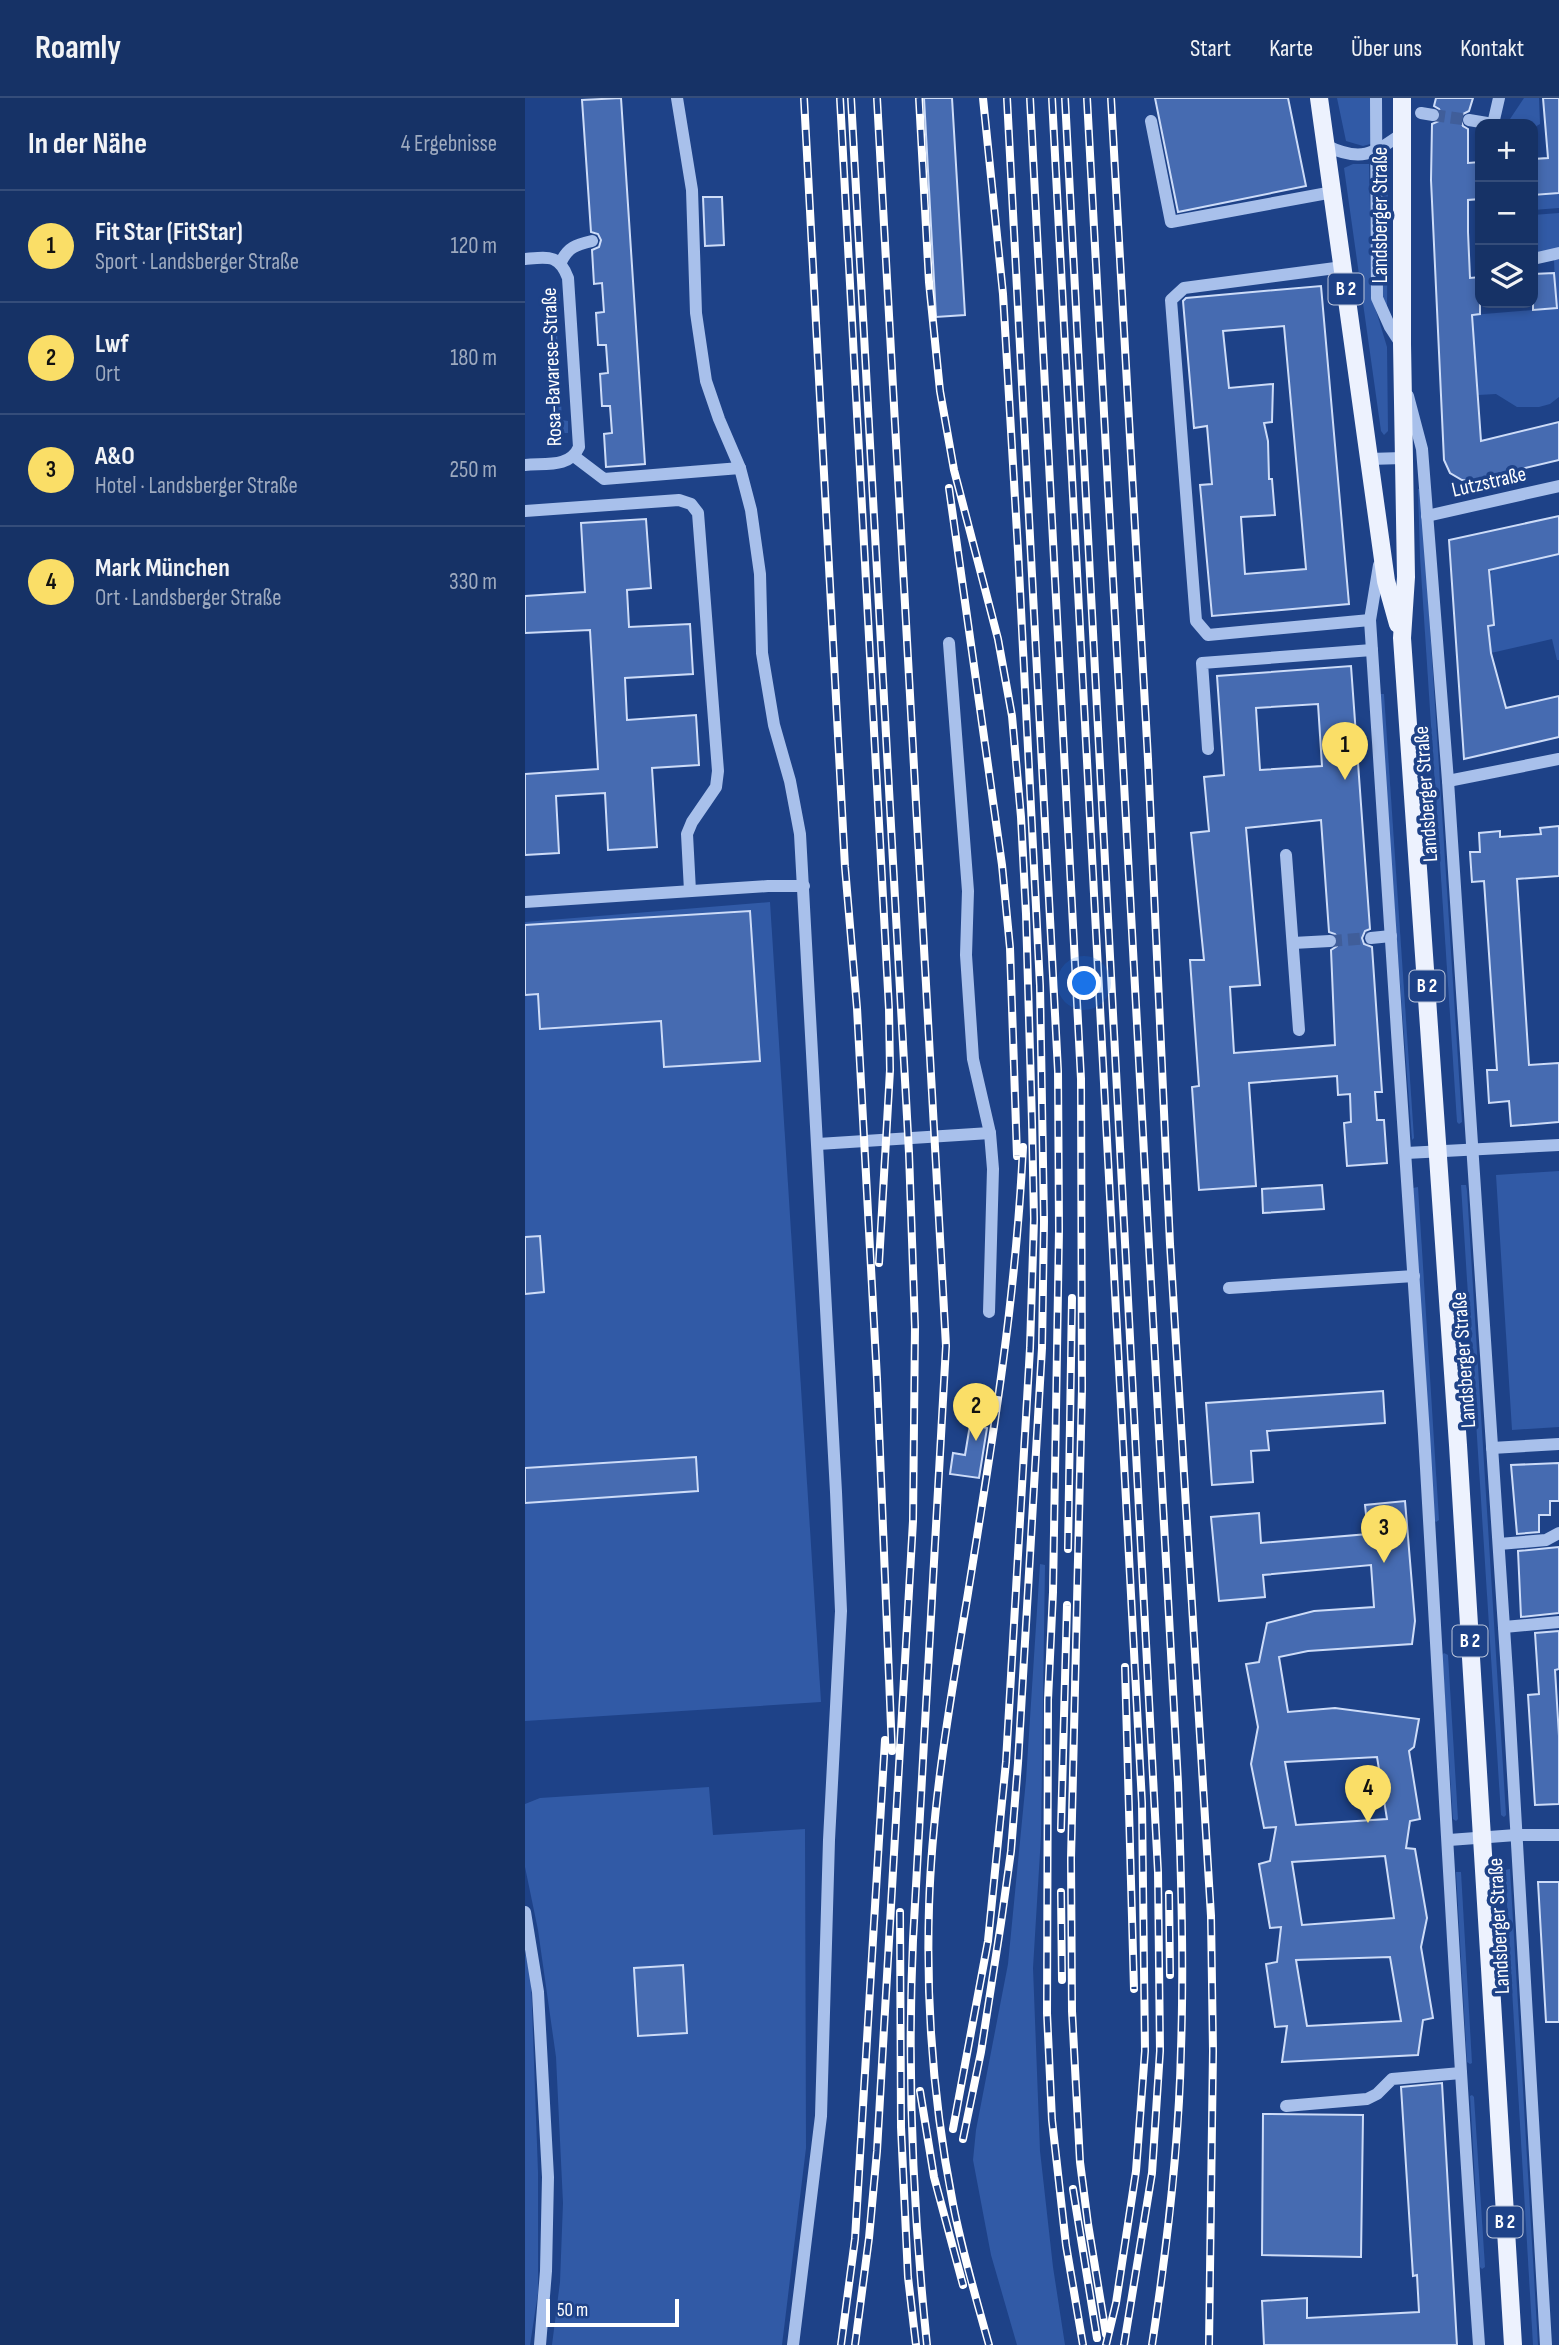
<!DOCTYPE html>
<html lang="de">
<meta charset="utf-8">
<style>
:root{--surface:#163266;--page:#233e6f;--text:#f1f3f6;--muted:#9eaabf;--line:#354d7a;--accent:#fade67}
body{margin:0;font-family:"Sofia Sans Condensed",sans-serif;background:var(--page);color:var(--text)}
.controls{position:absolute;right:21px;top:21px;display:grid;overflow:hidden;border-radius:14px;box-shadow:0 4px 10px #0003}
.controls button{width:63px;height:63px;display:grid;place-items:center;padding:0;border:0;border-bottom:2px solid var(--line);background:var(--surface);color:var(--text);font:35px sans-serif}
.scale{position:absolute;left:21px;bottom:18px;width:133px;box-sizing:border-box;padding-left:7px;border:4px solid #fff;border-top:0;font-size:19px;line-height:24px;white-space:nowrap;color:#fff;-webkit-text-stroke:5px #1e4288;paint-order:stroke}
.you{position:absolute;left:560px;top:886px;width:24px;height:24px;margin:-18px;border:5px solid #fff;border-radius:50%;background:#1a73e8;box-shadow:0 0 0 10px #1a73e833}
.badge{display:grid;place-items:center;width:46px;height:46px;border-radius:50%;background:var(--accent);color:#111;font-size:23px;font-weight:700}
.pin{position:absolute;translate:-50% -58px;filter:drop-shadow(0 2px 4px #0008)}
.pin::after{content:'';position:absolute;top:37px;width:24px;height:21px;background:inherit;clip-path:polygon(0 0,100% 0,50% 100%)}
.list{margin:0;padding:0;list-style:none}
h2{display:flex;justify-content:space-between;align-items:center;height:91px;margin:0;padding:0 28px;font-size:30px}
h2 small{font-size:23px;font-weight:400;color:var(--muted)}
.list li{display:grid;grid-template-columns:46px 1fr auto;gap:21px;align-items:center;box-sizing:border-box;height:112px;padding:0 28px;border-top:2px solid var(--line)}
.list b{display:block;font-size:26px;white-space:nowrap}
.list p{margin:0;font-size:23px;white-space:nowrap;color:var(--muted)}
.list em{font-size:23px;font-style:normal;color:var(--muted)}
.icon{flex:none;width:38px;height:38px;fill:none;stroke:currentColor;stroke-width:2;stroke-linecap:round;stroke-linejoin:round}
.map{position:relative;flex:none;width:1034px;height:2247px;overflow:hidden}
header{display:flex;align-items:center;gap:42px;box-sizing:border-box;height:98px;padding:0 35px;background:var(--surface);border-bottom:2px solid var(--line)}
header strong{font-size:33px}
nav{display:flex;gap:38px;margin-inline-start:auto;font-size:24px}
main{display:flex}
aside{flex:1;background:var(--surface)}
.map>svg:first-child{display:block}
</style>
<header>
<strong>Roamly</strong>
<nav><a>Start</a><a>Karte</a><a>Über uns</a><a>Kontakt</a></nav>
</header>
<main>
<aside>
<h2>In der Nähe<small>4 Ergebnisse</small></h2>
<ul class="list">
<li><span class="badge">1</span><div><b>Fit Star (FitStar)</b><p>Sport · Landsberger Straße</p></div><em>120 m</em></li>
<li><span class="badge">2</span><div><b>Lwf</b><p>Ort</p></div><em>180 m</em></li>
<li><span class="badge">3</span><div><b>A&amp;O</b><p>Hotel · Landsberger Straße</p></div><em>250 m</em></li>
<li><span class="badge">4</span><div><b>Mark München</b><p>Ort · Landsberger Straße</p></div><em>330 m</em></li>
</ul>
</aside>
<div class="map">
<svg width="1034" height="2247" viewBox="0 0 1034 2247">
<rect width="100%" height="100%" fill="#1e4288"/>
<g fill="#315aa6">
<polygon points="812,0 848,0 849,45 838,48 821,43"/>
<polygon points="999,0 1014,0 1015,26 1008,30 1008,26 989,26 985,21"/>
<polygon points="857,58 862,58 863,60 862,215 856,197"/>
<polygon points="828,66 844,66 847,199 862,249 863,333 859,337 856,333 819,70"/>
<polygon points="1034,95 1034,110 1008,112 1008,97"/>
<polygon points="1034,115 1034,151 1008,156 1008,117"/>
<polygon points="1029,162 1034,162 1034,299 1025,306 1014,309 992,309 971,296 953,297 947,217 1031,210"/>
<polygon points="26,190 34,190 35,203 30,203 33,250 25,250 22,197"/>
<polygon points="27,266 34,266 37,322 43,323 43,335 35,335 31,333"/>
<polygon points="893,391 896,391 937,1024 934,1026 932,1024 895,459"/>
<polygon points="1034,456 1034,562 1032,562 1027,541 966,555 963,528 969,527 965,477 968,471"/>
<polygon points="853,596 859,596 889,1040 887,1042"/>
<polygon points="245,804 296,1604 0,1623 0,824"/>
<polygon points="1034,1073 1034,1329 987,1332 971,1077"/>
<polygon points="936,1087 941,1087 942,1093 981,1717 979,1719 976,1717"/>
<polygon points="893,1089 914,1422 911,1424 909,1422 888,1090"/>
<polygon points="515,1466 520,1467 516,1738 508,1870 515,2053 528,2169 540,2247 492,2247 466,2157 448,2062 451,2032 483,1866 501,1682"/>
<polygon points="919,1555 923,1557 933,1721 931,1723 928,1721 917,1557"/>
<polygon points="184,1689 188,1737 280,1731 281,2050 257,2247 27,2247 35,2184 38,2105 31,1959 13,1832 0,1769 0,1706 15,1700"/>
<polygon points="985,1771 1013,2247 1008,2247 980,1772"/>
<polygon points="931,1774 936,1774 947,1965 945,1966 942,1964"/>
<polygon points="0,1854 6,1882 13,2074 13,2195 5,2247 0,2247"/>
<polygon points="947,1997 949,1999 960,2169 957,2171 955,2169 945,1998"/>
</g>
<g fill="#466bb1" stroke="#cddcf8" stroke-width="2" fill-rule="evenodd">
<polygon points="96,0 120,366 81,369 79,336 87,335 85,308 77,308 75,276 83,275 81,247 73,247 71,215 79,214 77,185 69,186 67,152 74,149 76,142 73,136 66,134 57,2"/>
<polygon points="399,0 427,0 440,217 411,219"/>
<polygon points="630,0 763,0 781,88 653,114"/>
<polygon points="911,0 948,0 944,13 938,16 935,21 938,28 943,31 943,65 955,64 955,101 943,102 943,134 945,180 955,179 955,216 947,217 956,343 1034,324 1034,362 944,383 937,382 925,375 919,362 906,82 907,26 914,23 917,18 914,11 909,8"/>
<polygon points="1018,0 1034,0 1034,95 1008,97 1008,61 1023,60"/>
<polygon points="178,99 197,99 199,147 180,148"/>
<polygon points="1029,175 1032,210 1008,212 1008,176"/>
<path d="M796 188 824 506 687 518 675 387 687 386 682 328 669 330 658 203 661 200ZM759 228 781 471 720 476 716 419 750 417 747 381H744L743 343 739 325 747 324 748 286 704 290 698 233Z"/>
<polygon points="1034,418 1034,456 964,472 969,527 963,528 966,555 981,610 1034,598 1034,639 939,661 924,442"/>
<polygon points="121,421 126,490 102,492 104,529 165,526 168,576 100,580 102,622 171,617 174,667 127,670 132,749 83,752 80,695 31,698 34,755 0,757 0,676 73,671 65,532 0,535 0,498 60,494 56,425"/>
<path d="M826 568 845 831 840 833 837 840 839 846 847 849 857 994H850L852 1022H859L862 1065 822 1068 819 1025 826 1024 825 996 813 997 812 978 724 985 731 1088 674 1092 667 989 674 988 665 862H679L666 735 684 733 679 679 699 677 692 578ZM793 606 797 668 735 672 731 610ZM796 722 804 834 810 836 814 842 812 848 806 852 810 947 709 955 705 889 735 887 721 730Z"/>
<polygon points="1034,728 1034,778 992,781 1004,967 1034,965 1034,1024 986,1028 984,1003 964,1005 962,972 972,972 959,783 947,784 945,754 955,754 954,735 975,733 975,739 1016,736 1015,730"/>
<polygon points="225,813 235,963 139,969 136,923 15,931 13,896 0,897 0,827"/>
<polygon points="797,1087 799,1111 738,1115 737,1091"/>
<polygon points="15,1138 19,1194 0,1196 0,1139"/>
<polygon points="858,1293 860,1325 742,1333 744,1352 726,1353 728,1384 687,1387 681,1305"/>
<polygon points="445,1327 462,1330 454,1380 425,1376 428,1355 440,1357"/>
<polygon points="171,1359 173,1393 0,1405 0,1370"/>
<polygon points="1034,1365 1034,1403 1025,1403 1025,1417 1014,1417 1014,1434 992,1436 986,1367"/>
<path d="M880 1403 890 1523 887 1546 783 1553 754 1559 763 1614 810 1610 894 1621 889 1649 884 1653 895 1721 885 1723 881 1750 890 1751 902 1820 896 1849 908 1920 898 1922 893 1957 757 1964 762 1928 750 1929 741 1866 752 1864 756 1829 745 1830 734 1766 745 1763 751 1729 739 1730 726 1666 733 1629 721 1566 734 1564 742 1525 789 1513 849 1509 846 1467 738 1477 740 1499 694 1503 686 1419 734 1415 736 1445 843 1436 840 1407ZM852 1659 862 1721 771 1727 760 1664ZM860 1758 869 1820 777 1827 767 1764ZM865 1859 876 1923 782 1928 771 1862Z"/>
<polygon points="1034,1449 1034,1515 996,1519 993,1453"/>
<polygon points="1034,1533 1034,1571 1030,1572 1034,1638 1034,1706 1010,1707 1003,1597 1014,1596 1010,1535"/>
<polygon points="1013,1784 1034,1784 1034,1924 1021,1924"/>
<polygon points="158,1867 162,1935 113,1938 109,1870"/>
<polygon points="917,1985 932,2247 739,2247 737,2203 782,2200 782,2220 894,2214 892,2177 888,2178 876,1989"/>
<polygon points="738,2016 838,2017 836,2159 737,2157"/>
</g>
<g fill="none" stroke-linecap="round" stroke-linejoin="round">
<g stroke="#405e9a" stroke-width="12" stroke-dasharray="12 6" stroke-linecap="butt">
<polyline points="908,17 944,22"/>
<polyline points="805,843 846,840"/>
</g>
<g stroke="#a8c0eb" stroke-width="12">
<polyline points="152,0 167,92 171,215 181,283 194,321 215,370 226,412 235,476 237,555 249,627 265,683 275,736 311,1394 316,1513 304,1742 296,2018 268,2247"/>
<polyline points="851,0 852,200 865,229 876,246"/>
<polyline points="896,15 908,17"/>
<polyline points="944,22 968,26"/>
<polyline points="626,23 646,124 808,94"/>
<polyline points="968,26 974,0"/>
<path d="M802 48C837 65 849 55 878 35"/>
<path d="M0 161C23 159 34 156 43 180L54 349C45 370 20 365 0 367"/>
<polyline points="1008,161 1034,155"/>
<path d="M36 164C43 149 51 147 67 143"/>
<polyline points="818,169 659,190 646,202 671,523 683,537 845,522"/>
<polyline points="883,298 897,351 923,683 983,1590 1021,2247"/>
<polyline points="50,359 79,381 215,370"/>
<polyline points="844,361 878,360"/>
<polyline points="0,413 154,402 166,406 173,415 193,673 191,689 167,724 162,736 165,793"/>
<polyline points="902,418 1034,388"/>
<path d="M854 467 845 522C861 793 882 1065 899 1336 917 1640 932 1944 954 2247"/>
<polyline points="424,545 443,793 441,857 448,961 465,1035 468,1071 464,1214"/>
<polyline points="683,651 677,565 847,552"/>
<polyline points="923,683 1034,661"/>
<polyline points="761,757 774,932"/>
<polyline points="0,804 243,788 279,788"/>
<polyline points="846,840 866,838"/>
<polyline points="768,845 805,843"/>
<polyline points="293,1046 465,1035"/>
<polyline points="881,1055 1034,1047"/>
<polyline points="704,1190 889,1178"/>
<polyline points="967,1350 1034,1346"/>
<polyline points="974,1446 1021,1442 1034,1435"/>
<polyline points="979,1529 1034,1524"/>
<polyline points="924,1742 991,1737 1034,1737"/>
<polyline points="0,1814 13,1894 23,2079 21,2173 15,2247"/>
<polyline points="761,2008 842,2001 852,1996 867,1981 936,1975"/>
</g>
<g stroke="#edf2fe" stroke-width="18">
<polyline points="794,0 861,483 873,526"/>
<polyline points="877,0 877,246 881,479 877,540 933,1347 988,2247"/>
</g>
<defs>
<g id="rail">
<polyline points="279,0 320,769 332,910 352,1281 367,1653"/>
<polyline points="315,0 364,911 365,972 354,1165"/>
<polyline points="326,0 384,1055 390,1229 388,1423 352,2053 344,2140 330,2247"/>
<path d="M352 0 421 1248 388 1842C382 1977 388 2113 402 2247"/>
<polyline points="394,0 404,184 415,293 429,372 473,541 487,618 496,719 501,816 507,1024 509,1121 505,1250 481,1664 463,1843 428,2031"/>
<polyline points="482,0 533,973 534,1132 528,1494 523,1602 522,1915 527,2022 541,2147 558,2247"/>
<polyline points="505,0 556,981 557,1291 546,1761 547,1913 555,2064 563,2126 581,2236"/>
<polyline points="527,0 617,1705 620,1953 611,2073 591,2205 581,2247"/>
<polyline points="540,0 633,1774 635,1953 627,2075 599,2247"/>
<path d="M562 0 653 1685C656 1774 659 1862 656 1951 654 2050 642 2149 627 2247"/>
<polyline points="586,0 623,661 645,1146 686,1818 688,1953 684,2247"/>
<polyline points="424,390 477,767 485,850 492,1058"/>
<polyline points="543,1451 547,1200"/>
<polyline points="600,1569 609,1891"/>
<polyline points="536,1731 542,1507"/>
<polyline points="536,1794 537,1882"/>
<polyline points="644,1796 645,1877"/>
<polyline points="375,1814 376,2029 383,2179 391,2247"/>
<polyline points="395,1993 409,2079 438,2187"/>
<polyline points="438,2041 456,1954 476,1825 486,1753 493,1665 517,1250 519,1123 515,888 493,452 478,196 458,0"/>
<polyline points="548,2091 572,2240"/>
<polyline points="316,2247 330,2141 360,1642"/>
<path d="M464 2247C451 2200 437 2153 428 2106 409 2009 401 1908 404 1809 407 1703 426 1599 443 1495 467 1346 491 1200 498 1049"/>
</g>
</defs>
<use href="#rail" stroke="#fff" stroke-width="8"/>
<use href="#rail" stroke="#1e4288" stroke-width="5" stroke-dasharray="16" stroke-linecap="butt"/>
</g>
<g text-anchor="middle" dominant-baseline="central" stroke-width="7" stroke-linejoin="round" paint-order="stroke">
<g fill="#1e4288" stroke="#bcc6db" stroke-width="2">
<rect x="803.5" y="175.5" width="35" height="31" rx="5"/>
<rect x="884.5" y="872.5" width="35" height="31" rx="5"/>
<rect x="927.5" y="1527.5" width="35" height="31" rx="5"/>
<rect x="962.5" y="2108.5" width="35" height="31" rx="5"/>
</g>
<g font-size="19" font-weight="bold" fill="#fff">
<text x="821" y="191">B 2</text>
<text x="902" y="888">B 2</text>
<text x="945" y="1543">B 2</text>
<text x="980" y="2124">B 2</text>
</g>
<g font-size="21" fill="#fff" stroke="#1e4288">
<text transform="translate(855 117) rotate(-90)">Landsberger Straße</text>
<text transform="translate(27 269) rotate(-92)">Rosa-Bavarese-Straße</text>
<text transform="translate(964 384) rotate(-13)">Lutzstraße</text>
<text transform="translate(901 696) rotate(-94)">Landsberger Straße</text>
<text transform="translate(939 1262) rotate(-94)">Landsberger Straße</text>
<text transform="translate(974 1828) rotate(-93)">Landsberger Straße</text>
</g>
</g>
</svg>
<div class="controls">
<button>+</button>
<button>−</button>
<button><svg class="icon" aria-label="layers" viewBox="0 0 24 24"><path d="M12 4l9 5-9 5-9-5zM3 14l9 5 9-5"/></svg></button>
</div>
<div class="scale">50 m</div>
<div class="you"></div>
<div class="pin badge" style="left:820px;top:682px">1</div>
<div class="pin badge" style="left:451px;top:1343px">2</div>
<div class="pin badge" style="left:859px;top:1465px">3</div>
<div class="pin badge" style="left:843px;top:1725px">4</div>
</div>
</main>
